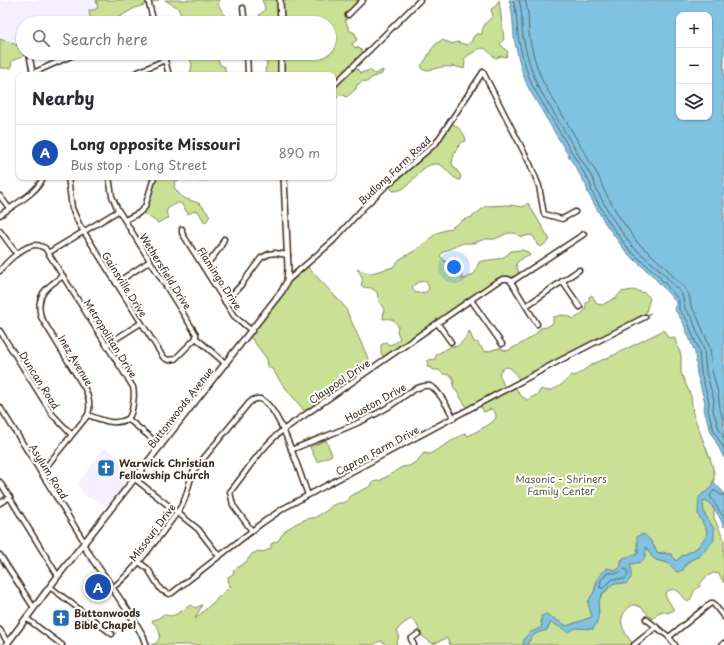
<!DOCTYPE html>
<meta charset="utf-8">
<style>
:root{--surface:#fff;--page:#f2f2f3;--text:#2b2b33;--muted:#7c7c81;--line:#e1e1e2;--accent:#1f6fb2}
body{margin:0;font-family:"Playpen Sans",sans-serif;background:var(--page);color:var(--text)}
.controls{position:absolute;right:12px;top:12px;display:grid;overflow:hidden;border-radius:8px;box-shadow:0 1px 3px #0004}
.controls button{width:36px;height:36px;display:grid;place-items:center;padding:0;border:0;border-bottom:1px solid var(--line);background:var(--surface);color:var(--text);font:20px sans-serif}
.you{position:absolute;left:454px;top:267px;width:14px;height:14px;margin:-10px;border:3px solid #fff;border-radius:50%;background:#1a73e8;box-shadow:0 0 0 6px #1a73e833}
.badge{display:grid;place-items:center;width:26px;height:26px;border-radius:50%;background:var(--accent);color:#fff;font-size:13px;font-weight:700}
.pin{position:absolute;translate:-50% -50%;border:2px solid #fff;box-shadow:0 1px 4px #0006}
.list{margin:0;padding:0;list-style:none}
h2{display:flex;justify-content:space-between;align-items:center;height:52px;margin:0;padding:0 16px;font-size:17px}
h2 small{font-size:13px;font-weight:400;color:var(--muted)}
.list li{display:grid;grid-template-columns:26px 1fr auto;gap:12px;align-items:center;box-sizing:border-box;height:56px;padding:0 16px;border-top:1px solid var(--line)}
.list b{display:block;font-size:15px;white-space:nowrap}
.list p{margin:0;font-size:13px;white-space:nowrap;color:var(--muted)}
.list em{font-size:13px;font-style:normal;color:var(--muted)}
.icon{flex:none;width:22px;height:22px;fill:none;stroke:currentColor;stroke-width:2;stroke-linecap:round;stroke-linejoin:round}
.map{position:relative;flex:none;width:724px;height:645px;overflow:hidden}
.search{position:absolute;background:var(--surface);box-shadow:0 1px 3px #0004;left:16px;top:16px;width:320px;height:44px;display:flex;align-items:center;gap:10px;box-sizing:border-box;padding:0 14px;border-radius:22px;color:var(--muted);font-size:15px}
.panel{position:absolute;background:var(--surface);box-shadow:0 1px 3px #0004;left:16px;top:72px;width:320px;height:108px;border-radius:8px}
.map>svg:first-child{display:block}
</style>
<div class="map">
<svg width="724" height="645" viewBox="0 0 724 645">
<rect width="100%" height="100%" fill="#fff"/>
<filter id="ink" filterUnits="userSpaceOnUse"><feTurbulence type="fractalNoise" baseFrequency=".025" numOctaves="2"/><feDisplacementMap in="SourceGraphic" scale="8" xChannelSelector="R" yChannelSelector="G"/><feConvolveMatrix kernelMatrix="1 2 1 2 8 2 1 2 1" color-interpolation-filters="sRGB"/></filter>
<g filter="url(#ink)">
<g fill="#f4f0ff">
<polygon points="0,0 96,0 98,8 90,14 88,23 23,23 23,51 17,45 0,39"/>
<polygon points="104,448 126,462 129,462 140,471 110,509 96,499 93,499 88,498 82,493 78,483"/>
</g>
<g fill="#cae095" stroke="#82855a" fill-rule="evenodd">
<polygon points="96,0 159,0 135,8 119,17 104,23 88,23 90,17 89,10 94,10 98,8"/>
<polygon points="165,0 219,0 218,4 222,11 225,14 220,17 220,23 187,23 186,17 181,15 178,8"/>
<path d="M262 0H362L349 13 348 18 345 20 350 31 355 33 357 40 352 44 354 47 359 48 365 54 354 66 361 73 370 70 375 74 383 70 382 74 373 77 367 82 363 81 357 85 356 89C352 92 350 95 346 97L344 95H340L333 102V75H267L265 70 267 65 265 59 266 53H329V23H263V20L259 15 264 11 265 7Z"/>
<path d="M499 0 504 39 500 44 508 52 506 57 501 56 496 58C486 52 487 43 474 52 470 54 467 56 464 59L465 62 464 69 454 66 451 67C441 65 433 71 423 70L421 66C430 56 429 47 442 40L453 44 457 42 467 45 472 41 473 37 476 34H482C482 26 487 21 493 16L491 9 496 6Z"/>
<polygon points="0,39 17,45 23,51 23,53 30,53 12,61 11,68 0,68"/>
<polygon points="191,53 220,53 217,57 220,65 225,67 225,71 228,75 190,75 192,64 190,60 192,57"/>
<path d="M450 122C458 127 465 132 466 141L462 142C456 149 453 155 452 164L461 176 460 180C450 179 445 162 434 164 417 166 411 192 393 191L388 185 435 143Z"/>
<path d="M155 177H196L188 181 184 179 175 181 174 187C184 202 186 197 200 204 204 206 204 210 208 213L210 216 205 223 198 211H194L188 214 181 203H178L168 208 166 213 169 218 165 219 158 223 145 214 140 213 145 207Z"/>
<path d="M528 203 550 240 541 247 537 245 536 241 534 237 531 235 521 237 515 233H508L495 239H485L474 243H463L443 252 440 256 448 264 455 266 462 275V279L467 278 475 273 479 262C492 258 502 262 511 251L522 250 528 252 530 256H526L516 263 517 268 520 275 510 280 503 279 385 359 381 353V345L386 342 389 345C394 344 397 342 400 338L397 332 398 326C394 319 391 318 383 319L384 309 379 302 377 292 371 288 363 287 361 285C364 277 362 277 357 269L365 272 372 273 393 267 400 259 416 250 437 233 451 228 463 220 472 217 486 206 509 205 523 207ZM426 281 429 288 427 292 415 293 412 287 418 282Z"/>
<polygon points="306,265 345,307 372,367 306,413 280,381 273,370 268,366 267,359 249,335 282,291 289,276 299,271"/>
<path d="M633 290 645 293 650 298 645 315 651 313 641 319 520 381C515 373 508 359 499 373L505 389 514 385 520 395 527 400 538 394 541 389C551 395 565 383 571 375L575 376 593 364 616 354 664 330 668 338 674 337 681 355V373L691 396 693 414 711 461 714 472V484L708 492 703 493 698 514 707 531 706 537 697 548 682 556 676 561 664 552 658 553 650 540 637 544 638 554 621 560V566L617 570 606 569 598 578 594 592 588 602 592 617 567 626 546 615 541 621 542 627C533 632 525 633 523 645H450L447 638 433 644 421 635 412 640 419 629 415 621 411 619 404 623 397 630 399 636 396 645H386L383 642 380 641 373 645H151C163 642 162 628 152 622L154 619H157L164 614C174 620 182 609 191 605L195 608 202 605 195 619 231 586 229 585 228 577 233 574 234 570 246 562 252 554 258 551 264 552 271 548V544L279 540 281 536 287 529 299 522 309 518H314L326 511 333 505 338 503H343L349 499 350 496 371 486 373 482 381 480 402 467 409 466 417 461 424 453 430 454 465 433 468 436 490 424 496 418C496 413 495 412 491 409L484 412 479 404 468 409 453 386 454 381 451 375 443 374 439 370H434L431 368 427 367 428 360 435 359 437 354 452 346 456 347C461 344 464 339 468 335L469 331 474 342 478 343 485 352 499 348 507 351C518 345 535 338 540 328L547 327 553 323V317C557 317 559 315 562 315 566 315 570 317 574 319 580 315 587 311 586 303L589 301V297L592 295 597 304 602 305 617 297 621 292Z"/>
<polygon points="326,440 332,455 317,462 310,447"/>
<path d="M705 500 709 501 714 510V518L724 539V583L719 574 713 573 705 578 700 584V586C690 592 695 596 688 602L678 591 673 589 667 591 665 595 674 610 668 613 663 611 658 613 653 619C645 614 643 604 632 605 614 618 623 631 634 645H527C531 635 537 632 547 630L551 622C564 629 579 627 593 629L599 612 598 603 601 596 614 583 619 584 631 568 630 564 637 563 646 546 656 560 668 563 672 567 683 570C687 562 691 559 699 557L714 529 704 513 702 502Z"/>
</g>
<g fill="#80c2e1" stroke="#648593" fill-rule="evenodd">
<path d="M509 0H724V458L711 432 704 410 705 402 697 374 695 352 683 322 675 310 676 302 653 276 626 252 605 223 588 193 586 185 529 89C522 74 517 54 514 37 513 24 513 13 509 0ZM679 15H709V117H679Z"/>
<path d="M713 481 724 493V527C721 520 713 503 705 500L703 502 704 513 714 529V540L699 557 692 559 686 563 683 570 677 572 668 563 656 560 652 557 646 547C646 560 643 563 630 564 631 574 634 576 626 584L614 583C610 587 604 591 601 596 595 606 603 616 593 629L576 628 568 632 551 622 547 630C537 632 531 635 527 645H523C525 632 533 632 542 627L541 616 546 614 567 626 592 617 588 602 594 592 598 578 606 568 617 570 621 566 623 558 638 554 637 536 644 534 650 540 658 553 671 554 676 561 682 556 697 548 706 537 707 531 698 514 699 497C705 492 712 490 713 481Z"/>
</g>
<g fill="none" stroke-linecap="round" stroke-linejoin="round">
<g stroke="#57676c" stroke-width="1">
<path d="M513 0C517 12 517 23 518 35 520 49 527 74 533 87L590 183 592 192 608 221 629 250 656 273 679 300V310L687 320 699 351 701 373 709 402 708 410 714 431 724 449"/>
<path d="M519 0C523 12 521 24 523 37 526 53 531 70 537 85L594 181 597 191 612 218 632 246 659 269 681 293 683 298 685 309 692 318 704 350 706 372 714 400 713 410 719 429 724 438"/>
<path d="M525 0C529 11 528 22 529 34 531 48 537 69 543 82L599 177 603 188 618 215 637 242 664 266 685 289 689 295 691 306 697 316 710 348 712 371 718 393 720 409 724 424"/>
<polyline points="724,495 721,495 714,490 710,496 724,518"/>
<polygon points="624,569 627,570 628,575 625,579 613,579 603,588 600,588 601,580 607,573 618,573"/>
</g>
<defs>
<g id="minor">
<polyline points="148,0 154,23"/>
<polyline points="243,8 245,23"/>
<polyline points="348,15 363,0"/>
<polyline points="29,53 33,74"/>
<polyline points="163,53 169,75"/>
<polyline points="247,53 248,75"/>
<polyline points="33,73 78,53"/>
<polyline points="131,75 165,60"/>
<polyline points="333,86 420,0"/>
<polyline points="68,177 72,208 79,224 163,357 168,360 175,359 196,338"/>
<polyline points="109,177 112,196 117,208 189,323 196,334 196,338 226,364"/>
<polyline points="199,178 206,177"/>
<polyline points="0,196 9,208"/>
<path d="M0 215C12 206 39 192 43 177"/>
<polyline points="125,220 139,213 145,207 154,177"/>
<polyline points="182,229 182,233 229,308 234,316 252,331"/>
<polyline points="0,231 17,254"/>
<polyline points="48,253 118,211"/>
<polyline points="204,268 220,248 224,239"/>
<path d="M0 271C6 262 24 245 36 245 40 245 42 247 45 248L133 387C135 395 133 413 128 419"/>
<polyline points="287,281 333,241 364,207 385,187 436,143 483,72 530,164 539,186 544,214 562,219 575,212"/>
<polyline points="562,281 580,307"/>
<polyline points="511,282 584,234"/>
<polyline points="116,283 150,261"/>
<polyline points="471,300 502,344"/>
<polyline points="225,302 241,285 261,258 269,254 275,253 288,255"/>
<polyline points="526,306 579,270"/>
<polyline points="438,324 451,342"/>
<polyline points="0,331 52,414 71,434"/>
<polyline points="106,345 141,323"/>
<polyline points="0,407 85,543"/>
<path d="M88 415C102 420 114 426 128 419"/>
<polyline points="128,419 161,446"/>
<path d="M291 450C324 436 359 425 390 406 400 400 418 383 430 386 438 388 449 410 454 418"/>
<path d="M41 473 88 415C91 405 89 398 85 389L41 317C35 296 46 287 63 276"/>
<polyline points="135,479 198,529 219,556"/>
<polyline points="0,482 58,576"/>
<polyline points="0,503 10,497"/>
<path d="M252 531 233 505 230 492C247 471 262 446 283 430L495 283 503 279H508L510 280 537 324"/>
<polyline points="0,555 34,608"/>
<polyline points="139,562 148,569 161,590 169,594 172,593 262,523 284,508 559,361 645,317"/>
<polyline points="50,587 112,634"/>
<path d="M112 588C132 573 146 553 162 533 169 523 178 513 183 503 188 492 189 481 194 470L249 403C252 400 256 398 260 399 279 404 301 477 308 495"/>
<polyline points="26,618 62,645"/>
<polyline points="646,619 669,637 675,645"/>
<polyline points="0,630 8,643"/>
<polyline points="669,637 711,603 713,603 724,617"/>
<polyline points="414,645 411,639 418,634"/>
<polyline points="634,645 656,627"/>
<polyline points="722,645 724,643"/>
</g>
<g id="tertiary">
<polyline points="280,0 281,23"/>
<polyline points="281,53 281,75"/>
<polyline points="83,545 132,617 143,636 146,645"/>
<polyline points="6,645 58,576 282,291 287,281 288,268 284,177"/>
</g>
</defs>
<use href="#minor" stroke="#3b2a1e" stroke-width="7"/>
<use href="#tertiary" stroke="#3b2a1e" stroke-width="8"/>
<use href="#minor" stroke="#fff" stroke-width="4"/>
<use href="#tertiary" stroke="#fff" stroke-width="5"/>
</g>
</g>
<defs>
<symbol id="church-square" viewBox="-11 -11 22 22"><rect x="-9" y="-9" width="18" height="18" rx="4" fill="#1f6fb2" stroke="#fff"/><path d="M-1.2-6h2.4v3.5h3.3v2.4h-3.3V6h-2.4V-.1h-3.3v-2.4h3.3Z" fill="#fff"/></symbol>
</defs>
<g fill-rule="evenodd">
<use href="#church-square" x="96" y="458" width="20" height="20"/>
<use href="#church-square" x="51" y="608" width="20" height="20"/>
</g>
<g text-anchor="middle" dominant-baseline="central" stroke-width="4" stroke-linejoin="round" paint-order="stroke">
<g font-size="10" fill="#3b2a1e" stroke="#fff">
<text transform="translate(394 170) rotate(-43)">Budlong Farm Road</text>
<text transform="translate(166 271) rotate(58)">Wethersfield Drive</text>
<text transform="translate(220 278) rotate(57)">Flamingo Drive</text>
<text transform="translate(125 284) rotate(58)">Gainsville Drive</text>
<text transform="translate(111 338) rotate(58)">Metropolitan Drive</text>
<text transform="translate(76 360) rotate(59)">Inez Avenue</text>
<text transform="translate(40 380) rotate(58)">Duncan Road</text>
<text transform="translate(339 381) rotate(-34)">Claypool Drive</text>
<text transform="translate(375 402) rotate(-29)">Houston Drive</text>
<text transform="translate(180 407) rotate(-52)">Buttonwoods Avenue</text>
<text transform="translate(377 450) rotate(-28)">Capron Farm Drive</text>
<text transform="translate(49 471) rotate(58)">Asylum Road</text>
<text transform="translate(152 532) rotate(-53)">Missouri Drive</text>
</g>
<g font-size="10" font-weight="bold" fill="#3b2a1e" stroke="#fff" text-anchor="start">
<text x="119" y="462">Warwick Christian<tspan x="119" dy="12">Fellowship Church</tspan></text>
<text x="74" y="612">Buttonwoods<tspan x="74" dy="12">Bible Chapel</tspan></text>
</g>
<g font-size="10" fill="#5f583c" stroke="#fff">
<text x="561" y="478">Masonic - Shriners<tspan x="561" dy="12">Family Center</tspan></text>
</g>
</g>
</svg>
<div class="controls">
<button>+</button>
<button>−</button>
<button><svg class="icon" aria-label="layers" viewBox="0 0 24 24"><path d="M12 4l9 5-9 5-9-5zM3 14l9 5 9-5"/></svg></button>
</div>
<div class="you"></div>
<div class="pin badge" style="left:98px;top:587px;background:#1a4fb4">A</div>
<div class="search"><svg class="icon" aria-label="search" viewBox="0 0 24 24"><circle cx="10" cy="10" r="6"/><path d="M15 15l6 6"/></svg>Search here</div>
<section class="panel">
<h2>Nearby<small></small></h2>
<ul class="list">
<li><span class="badge" style="background:#1a4fb4">A</span><div><b>Long opposite Missouri</b><p>Bus stop · Long Street</p></div><em>890 m</em></li>
</ul>
</section>
</div>
